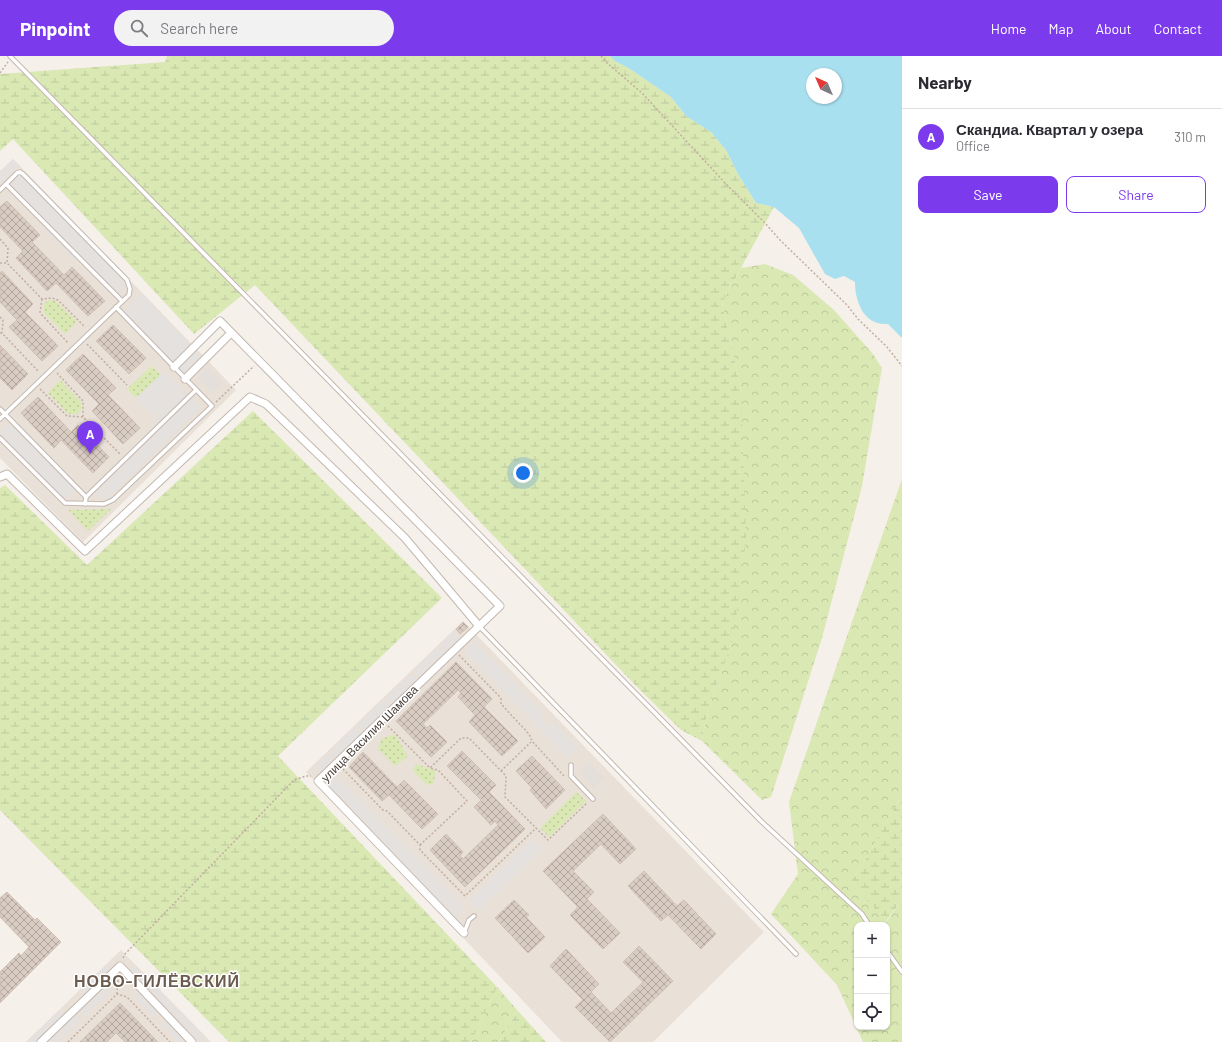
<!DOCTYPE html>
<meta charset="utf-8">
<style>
:root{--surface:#fff;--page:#f2f2f3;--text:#2b2b33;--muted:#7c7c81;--line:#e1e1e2;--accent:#7c3aed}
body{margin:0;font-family:Barlow,sans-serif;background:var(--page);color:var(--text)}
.controls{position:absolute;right:12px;bottom:12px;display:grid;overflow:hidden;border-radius:8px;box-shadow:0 1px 3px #0004}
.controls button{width:36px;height:36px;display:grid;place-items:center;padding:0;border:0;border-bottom:1px solid var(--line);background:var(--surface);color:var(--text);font:20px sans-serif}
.compass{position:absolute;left:806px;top:12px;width:36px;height:36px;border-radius:50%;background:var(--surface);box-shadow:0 1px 3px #0004;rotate:316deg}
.you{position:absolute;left:523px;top:417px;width:14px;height:14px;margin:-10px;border:3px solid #fff;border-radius:50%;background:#1a73e8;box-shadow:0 0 0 6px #1a73e833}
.badge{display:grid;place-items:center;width:26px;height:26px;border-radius:50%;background:var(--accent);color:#fff;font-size:13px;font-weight:700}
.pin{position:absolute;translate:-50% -33px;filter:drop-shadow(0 1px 2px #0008)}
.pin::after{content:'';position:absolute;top:21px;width:14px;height:12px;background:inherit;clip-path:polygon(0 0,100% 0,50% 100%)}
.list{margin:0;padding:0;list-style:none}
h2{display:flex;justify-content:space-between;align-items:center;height:52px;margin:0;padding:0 16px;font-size:17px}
h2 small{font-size:13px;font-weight:400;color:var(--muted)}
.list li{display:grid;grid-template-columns:26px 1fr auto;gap:12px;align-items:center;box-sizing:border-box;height:56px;padding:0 16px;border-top:1px solid var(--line)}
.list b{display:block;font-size:15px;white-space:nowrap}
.list p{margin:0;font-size:13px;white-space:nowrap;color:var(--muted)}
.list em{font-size:13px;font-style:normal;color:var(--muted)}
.actions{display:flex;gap:8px;padding:12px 16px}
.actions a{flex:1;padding:9px 0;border:1px solid var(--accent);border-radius:8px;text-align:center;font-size:14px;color:var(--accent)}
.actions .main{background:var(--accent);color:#fff}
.icon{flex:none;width:22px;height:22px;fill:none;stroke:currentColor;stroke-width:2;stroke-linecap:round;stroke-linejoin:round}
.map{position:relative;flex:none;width:902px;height:986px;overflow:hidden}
header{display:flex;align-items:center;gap:24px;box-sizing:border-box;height:56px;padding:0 20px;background:var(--accent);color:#fff}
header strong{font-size:19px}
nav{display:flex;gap:22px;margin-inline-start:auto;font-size:14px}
.search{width:280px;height:36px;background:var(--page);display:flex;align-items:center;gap:10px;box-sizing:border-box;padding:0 14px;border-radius:22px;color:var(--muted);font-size:15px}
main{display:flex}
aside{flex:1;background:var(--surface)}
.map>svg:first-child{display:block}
</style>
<header>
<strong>Pinpoint</strong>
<div class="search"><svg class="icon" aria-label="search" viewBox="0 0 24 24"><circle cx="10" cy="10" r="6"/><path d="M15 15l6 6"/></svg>Search here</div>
<nav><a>Home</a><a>Map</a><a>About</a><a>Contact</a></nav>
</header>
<main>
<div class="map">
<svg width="902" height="986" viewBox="0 0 902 986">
<defs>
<pattern id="forest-crowns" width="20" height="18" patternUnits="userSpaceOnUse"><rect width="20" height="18" fill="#dae8b4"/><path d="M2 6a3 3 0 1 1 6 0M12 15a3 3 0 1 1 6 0" fill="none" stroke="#bdc89c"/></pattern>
<pattern id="wetland-marsh" width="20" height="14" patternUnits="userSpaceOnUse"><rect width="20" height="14" fill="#dae8b4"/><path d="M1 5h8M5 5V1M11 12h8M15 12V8" fill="none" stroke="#bdc89c"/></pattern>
<pattern id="park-dots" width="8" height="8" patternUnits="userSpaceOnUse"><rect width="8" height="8" fill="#dae8b4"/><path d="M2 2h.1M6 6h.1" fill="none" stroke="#bdc89c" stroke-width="1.8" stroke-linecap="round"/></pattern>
<pattern id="building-cross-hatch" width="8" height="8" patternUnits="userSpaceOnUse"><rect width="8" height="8" fill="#d9ccc3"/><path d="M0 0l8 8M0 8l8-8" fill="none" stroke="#b2a79f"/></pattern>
</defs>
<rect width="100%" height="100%" fill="#f5f0ea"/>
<g fill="#e9e0d8">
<polygon points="13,103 236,334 83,486 0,402 0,116"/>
<polygon points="463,565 764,876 653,986 562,986 306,716"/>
<polygon points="121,894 211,986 26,986"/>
</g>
<g fill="#e5dfdb">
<polygon points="207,311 223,327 212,337 197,321"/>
<polygon points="589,706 605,722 594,732 579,716"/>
</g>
<g fill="url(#forest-crowns)" fill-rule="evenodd">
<polygon points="765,208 793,219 834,254 873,298 882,312 862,430 822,582 771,741 762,744 702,685 707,657 734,580 741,334 722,247 741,212"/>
<path d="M902 423V738L867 801 851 826 887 865 902 844V986H863L837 929 771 858 798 818 789 746ZM857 869H887V971H857Z"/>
<polygon points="497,931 518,955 498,986 471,986"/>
</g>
<g fill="url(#wetland-marsh)">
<polygon points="167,0 610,0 615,5 630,13 671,41 686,60 711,76 726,94 738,118 756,147 774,151 722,247 741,334 746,483 734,580 707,657 702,685 681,674 637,631 255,229 194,278 13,83 0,95 0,18 165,6"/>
<polygon points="253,355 442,542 278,700 497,931 471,986 229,986 0,754 0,432 5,429 87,509"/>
<polygon points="902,738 902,844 886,865 851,826 867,801"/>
<polygon points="518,955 546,986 498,986"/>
</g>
<g fill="url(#park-dots)">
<polygon points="48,244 56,245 77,266 65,278 44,257 44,248"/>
<polygon points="152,310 161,319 136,342 127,333"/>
<polygon points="60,324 81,346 81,354 77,358 68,358 48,337"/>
<polygon points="107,453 111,453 88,475 68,454"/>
<polygon points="395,678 408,700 395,710 378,693 381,683"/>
<polygon points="416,708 436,715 433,728 427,729 413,715"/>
<polygon points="576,736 586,745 549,781 540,772"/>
</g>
<g fill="#e4e1de">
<polygon points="13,103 19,109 0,128 0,115"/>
<polygon points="21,117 128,229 117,239 79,200 75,205 45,174 50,169 10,128"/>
<polygon points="142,238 202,301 180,322 120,259"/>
<polygon points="165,315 181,332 152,359 136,342"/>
<polygon points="182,333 201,352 104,446 95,436 163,370 154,361"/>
<polygon points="10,366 75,433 65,444 0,377 0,376"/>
<polygon points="454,575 461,582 447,595 441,588"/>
<polygon points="475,586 544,658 540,662 548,670 553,666 578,692 568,702 464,595"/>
<polygon points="439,590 445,597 420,621 414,615"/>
<polygon points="411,617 417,624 392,648 385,642"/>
<polygon points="383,644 390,650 364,675 358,668"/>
<polygon points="355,671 362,677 336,702 330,695"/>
<polygon points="328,697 334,704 321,716 315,710"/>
<polygon points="335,719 465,852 455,862 325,729"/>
<polygon points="532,783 542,793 479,854 469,844"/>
<polygon points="106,909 111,914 84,940 79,935"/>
<polygon points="134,909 209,986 204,981 199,985 129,914"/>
<polygon points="105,932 110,936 58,986 54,986 52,983 77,959 81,964 84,961 79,957"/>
<polygon points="138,935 159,956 153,961 133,940"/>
<polygon points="60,954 65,959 37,986 26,986"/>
<polygon points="166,963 186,984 183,986 178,986 161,968"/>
</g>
<path fill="#a8e0f0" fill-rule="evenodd" d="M610 0H902V282L888 268C864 270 855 246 855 226L844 220 835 223 825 218 799 172 774 151 756 147 738 118 726 94 711 76 686 60 671 41 630 13 615 5ZM812 18H836V42H812Z"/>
<g fill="url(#building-cross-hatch)" stroke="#d1c0b3">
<polygon points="7,145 40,179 32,186 64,219 72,211 105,245 88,260 56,227 47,235 16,202 23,195 0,171 0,151"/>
<polygon points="2,215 33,248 25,256 58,290 42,305 9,271 17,264 0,246 0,217"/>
<polygon points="113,269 146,302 129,318 96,285"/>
<polygon points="0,289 28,318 12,334 0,322"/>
<polygon points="83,298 116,332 108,339 140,372 123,388 92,355 99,348 66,314"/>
<polygon points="38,341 71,376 78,369 109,401 93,417 61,384 54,392 21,357"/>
<polygon points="463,566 468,571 460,578 456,573"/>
<polygon points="456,606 492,643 484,651 518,685 502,700 469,666 475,659 458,641 461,637 458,634 423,668 427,672 430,669 447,686 431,701 396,665"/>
<polygon points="462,695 496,729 489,736 525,773 465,831 430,794 446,778 463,796 460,800 463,803 498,769 495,765 491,769 474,751 481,744 447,710"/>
<polygon points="363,696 397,731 404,724 438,758 422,773 389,739 382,745 349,711"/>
<polygon points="532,700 565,734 546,753 530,734 532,732 516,715"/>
<polygon points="603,758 636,793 620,808 601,788 573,815 594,836 587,843 620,877 603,893 570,859 578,851 543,815"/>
<polygon points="644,815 677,850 684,844 716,878 701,893 668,859 661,865 628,830"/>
<polygon points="7,836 35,864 37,862 61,886 0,947 0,921 1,920 0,916 19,897 21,900 29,891 0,861 0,842"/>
<polygon points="514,844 529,859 526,861 545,881 528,897 495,862"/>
<polygon points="639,890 673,925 610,986 575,951 583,944 550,910 566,893 599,928 591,936 611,957 643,926 623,906"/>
<polygon points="120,947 158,986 125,986 116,977 107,986 80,986"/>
</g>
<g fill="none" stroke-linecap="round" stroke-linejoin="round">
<defs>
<g id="service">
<polyline points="10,0 762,766 862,858 869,869"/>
<polyline points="6,128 122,245"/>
<polyline points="0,134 17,117 20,116 23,118 127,224 130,233 129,239 0,363"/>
<polyline points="0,353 86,441"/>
<polyline points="0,382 65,447 104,448 113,444 212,350 116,251"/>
<polyline points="85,448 86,441 196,334"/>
<polyline points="479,570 796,898"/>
<polyline points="571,709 571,720 593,743"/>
<polyline points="464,877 469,864 474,860"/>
<polyline points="887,895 902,916"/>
</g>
<g id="minor">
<polyline points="174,311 220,265 500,550 318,725 464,877"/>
<polyline points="185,323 231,277"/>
<polyline points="0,421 7,418 85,495 250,341 266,348 405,482 479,570"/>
<polyline points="41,986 120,910 192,986"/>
</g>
</defs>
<use href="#service" stroke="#c3b8b0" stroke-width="5.5"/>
<use href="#minor" stroke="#c3b8b0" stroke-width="9"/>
<g stroke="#c2ae9e" stroke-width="1.5" stroke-dasharray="2 2" stroke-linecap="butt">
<polyline points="601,0 607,7 641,36 726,128 763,165 781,185 847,249 858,263 887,291 902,310"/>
<polyline points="0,17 8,6"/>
<polyline points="0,183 8,192 7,207 42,243 52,242 58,244 85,271"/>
<polyline points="0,207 7,207"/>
<polyline points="42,243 40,256 42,259 68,287"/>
<polyline points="0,261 3,264 2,277"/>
<polyline points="0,277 2,277 38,315"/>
<polyline points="87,288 127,329"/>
<polyline points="57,317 83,345 83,361 121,399"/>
<polyline points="40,333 67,360 83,361"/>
<polyline points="216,346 254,310"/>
<polyline points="459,599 501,642 501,648 529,678 532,685 564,720"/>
<polyline points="388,670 430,712 461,682 469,682 506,720 505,741 536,772"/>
<polyline points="343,713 383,754 387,755 420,789 420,794 465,840 536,772 548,784 587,747"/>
<polyline points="501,715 531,686"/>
<polyline points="420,789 467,745 438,714 430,712"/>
<polyline points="123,902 125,898 294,724 306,720 311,720"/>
<polyline points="117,938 118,923"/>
<polyline points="68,986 117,938 127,941 170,986"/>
</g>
<use href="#service" stroke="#fff" stroke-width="3.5"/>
<use href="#minor" stroke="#fff" stroke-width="7"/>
</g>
<g text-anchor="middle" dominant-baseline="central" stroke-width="3" stroke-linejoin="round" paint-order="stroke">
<g font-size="12" fill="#493f38" stroke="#fff">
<text transform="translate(369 677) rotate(-45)">улица Василия Шамова</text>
</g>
<g font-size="16" font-weight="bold" letter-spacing="1" fill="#6c5b4f" stroke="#fff">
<text x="157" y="924">НОВО-ГИЛЁВСКИЙ</text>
</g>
</g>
</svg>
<div class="controls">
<button>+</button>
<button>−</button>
<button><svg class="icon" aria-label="locate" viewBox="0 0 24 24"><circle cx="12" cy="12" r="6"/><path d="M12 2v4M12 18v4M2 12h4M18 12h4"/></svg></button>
</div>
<svg class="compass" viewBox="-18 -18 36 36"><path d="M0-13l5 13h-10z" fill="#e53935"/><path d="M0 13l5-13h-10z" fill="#7c7c81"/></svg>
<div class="you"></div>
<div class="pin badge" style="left:90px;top:398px">A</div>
</div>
<aside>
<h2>Nearby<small></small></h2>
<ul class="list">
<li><span class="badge">A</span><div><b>Скандиа. Квартал у озера</b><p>Office</p></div><em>310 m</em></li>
</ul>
<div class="actions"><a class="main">Save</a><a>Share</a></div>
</aside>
</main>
